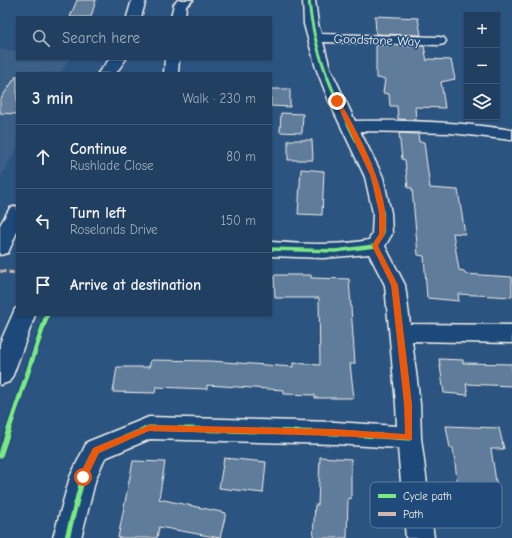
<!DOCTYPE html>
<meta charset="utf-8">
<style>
:root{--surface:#213f61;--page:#2d4a6a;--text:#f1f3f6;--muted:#a2afbd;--line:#3e5876}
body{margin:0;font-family:"Comic Neue",sans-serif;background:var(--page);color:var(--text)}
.controls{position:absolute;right:12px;top:12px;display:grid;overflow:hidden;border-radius:0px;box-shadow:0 1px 3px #0004}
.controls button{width:36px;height:36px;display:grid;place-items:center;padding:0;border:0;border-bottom:1px solid var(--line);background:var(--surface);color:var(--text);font:20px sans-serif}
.stop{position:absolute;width:12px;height:12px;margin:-9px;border:3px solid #ea580c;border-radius:50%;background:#fff}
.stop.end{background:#ea580c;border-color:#fff;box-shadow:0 1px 4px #0008}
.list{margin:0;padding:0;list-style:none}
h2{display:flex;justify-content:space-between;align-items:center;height:52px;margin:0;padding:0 16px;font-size:17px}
h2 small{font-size:13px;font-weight:400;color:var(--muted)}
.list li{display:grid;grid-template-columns:26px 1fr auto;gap:12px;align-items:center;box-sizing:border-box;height:64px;padding:0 16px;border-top:1px solid var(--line)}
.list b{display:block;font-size:15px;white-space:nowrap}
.list p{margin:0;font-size:13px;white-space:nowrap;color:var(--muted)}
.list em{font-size:13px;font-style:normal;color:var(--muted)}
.icon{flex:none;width:22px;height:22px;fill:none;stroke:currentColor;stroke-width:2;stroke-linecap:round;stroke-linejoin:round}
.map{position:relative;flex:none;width:512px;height:538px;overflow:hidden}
.search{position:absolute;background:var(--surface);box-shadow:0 1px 3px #0004;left:16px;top:16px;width:256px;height:44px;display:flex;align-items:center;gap:10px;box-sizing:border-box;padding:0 14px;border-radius:0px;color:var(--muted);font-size:15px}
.panel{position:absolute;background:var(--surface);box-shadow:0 1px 3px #0004;left:16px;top:72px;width:256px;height:244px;border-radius:0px}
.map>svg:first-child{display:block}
</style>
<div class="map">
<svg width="512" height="538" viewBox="0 0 512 538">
<rect width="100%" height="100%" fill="#2c5481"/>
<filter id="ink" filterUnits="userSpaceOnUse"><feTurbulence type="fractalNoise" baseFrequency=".025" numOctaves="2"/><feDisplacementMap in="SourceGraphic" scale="8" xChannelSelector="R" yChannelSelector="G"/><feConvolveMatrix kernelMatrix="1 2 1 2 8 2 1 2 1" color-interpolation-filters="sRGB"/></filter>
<g filter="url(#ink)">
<polygon fill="#3b6088" points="0,49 17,51 17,59 69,59 60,73 17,73 17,148 0,178"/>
<g fill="#5e7b9a" stroke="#f4f1e8">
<polygon points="77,0 96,0 91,17 70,17"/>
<polygon points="375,16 418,18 421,35 376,34"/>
<polygon points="376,45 424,46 427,61 429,59 451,60 455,79 441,82 445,108 415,107 416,120 398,119 397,106 390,106 389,94 383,93 385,79 376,78"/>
<polygon points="17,75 17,114 0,113 0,100"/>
<polygon points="271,89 290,89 290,107 271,106"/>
<polygon points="281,113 303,114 302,133 280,132"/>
<polygon points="399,133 418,134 419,142 424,142 430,188 458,190 465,234 453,233 459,270 464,271 465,274 512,277 512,297 458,294 459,301 427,298 424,256 418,255 412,188 408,188 405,160 402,159"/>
<polygon points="288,140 312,140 313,160 288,160"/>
<polygon points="301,169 324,171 322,215 298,214"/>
<polygon points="274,275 311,275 311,278 349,279 355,364 350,364 354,398 315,398 315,395 284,394 284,390 207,385 207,389 156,387 155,393 113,392 117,367 149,367 151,360 211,361 293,367 293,363 320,365 319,298 275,298"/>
<polygon points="439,359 463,360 463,363 512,364 512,386 466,384 468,395 444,393"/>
<polygon points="446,426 499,428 504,449 491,449 501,514 461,510 453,448 450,448"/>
<polygon points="320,457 351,459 351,499 348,498 347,538 313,538 315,505 318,505"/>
<polygon points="224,458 266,462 263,493 219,488"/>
<polygon points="133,461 165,462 159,499 226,513 220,538 159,527 157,538 118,538"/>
</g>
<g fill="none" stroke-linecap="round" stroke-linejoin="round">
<defs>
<g id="minor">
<polygon points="178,0 193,0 186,6 185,17 171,17 174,4"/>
<path d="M303 0H315L318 24 321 34 439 37 444 38 446 41 444 44 439 45 323 42 330 68 355 121C408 120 460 122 512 130V140L451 133 360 131 383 177 391 213 392 234 385 246 405 285 410 324 512 325V343L412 341 420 404 421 438 434 538H406L398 448 335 444 150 439 105 458 96 478 81 538H53L70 477 87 442 149 417 335 422 397 426 396 404 385 285 369 254 323 258 271 256V242C304 244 336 246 369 240L372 234 373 213 365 177 329 101 316 68 304 24Z"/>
<polygon points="165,59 179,59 178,73 164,73"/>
</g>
<g id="primary">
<polygon points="132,0 146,0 141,17 127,17"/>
<polygon points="110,59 126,59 116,73 98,73"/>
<polygon points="17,206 17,232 8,253 0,255 0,225 10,208"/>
<polygon points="17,308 17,315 35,315 13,375 9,382 0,385 0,343 15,309"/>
</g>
</defs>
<use href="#minor" stroke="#f4f1e8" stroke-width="3"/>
<use href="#primary" stroke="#f4f1e8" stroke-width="3"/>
<use href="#minor" fill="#1f4a7a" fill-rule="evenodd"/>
<use href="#primary" fill="#1f4a7a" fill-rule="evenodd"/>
<polyline stroke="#d1b7ad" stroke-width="3" stroke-dasharray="5.5 3" stroke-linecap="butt" points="0,271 17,273"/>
<defs>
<path id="cycleway-far2" d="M309 0C313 50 332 91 354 136"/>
<polyline id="cycleway-far1" points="271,249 335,251 375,246 382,234 382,213 374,177 354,135"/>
<g id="cycleway">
<polyline points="0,456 47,315"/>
<polyline points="67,538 83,477 96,450 149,428 335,433 409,438"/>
</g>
</defs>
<use href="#cycleway-far2" stroke="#1f4a7a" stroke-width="5"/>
<use href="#cycleway-far1" stroke="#1f4a7a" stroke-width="6"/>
<use href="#cycleway" stroke="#1f4a7a" stroke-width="8"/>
<use href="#cycleway-far2" stroke="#7ce984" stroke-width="3"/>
<use href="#cycleway-far1" stroke="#7ce984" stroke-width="3.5"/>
<use href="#cycleway" stroke="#7ce984" stroke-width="5"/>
</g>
</g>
<path fill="#ea580c" d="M335 100H339C358 132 392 195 385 233 384 237 380 242 378 246L398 285 412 404V440L335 436 149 431 99 453 86 480H80L79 477 93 448 149 425 335 429 405 434 404 404 391 285 372 246 379 234V213L371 177Z"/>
<g text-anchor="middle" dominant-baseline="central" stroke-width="3" stroke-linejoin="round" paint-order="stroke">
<g font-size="13" fill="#f4f1e8" stroke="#1f4a7a">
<text transform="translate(377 40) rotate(2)">Goodstone Way</text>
</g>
</g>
<rect x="370" y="482" width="132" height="46" rx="6" fill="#1f4a7a" stroke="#5f7c9b" stroke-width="1"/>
<rect x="378" y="494" width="18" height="4" fill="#7ce984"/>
<rect x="378" y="512" width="18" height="4" fill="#d1b7ad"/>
<g font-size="11" fill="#f4f1e8">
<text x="403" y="500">Cycle path</text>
<text x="403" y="518">Path</text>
</g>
</svg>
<div class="controls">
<button>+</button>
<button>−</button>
<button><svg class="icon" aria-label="layers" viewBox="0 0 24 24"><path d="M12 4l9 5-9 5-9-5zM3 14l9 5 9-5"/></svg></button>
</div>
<div class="stop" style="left:83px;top:477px"></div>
<div class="stop end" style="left:337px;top:101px"></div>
<div class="search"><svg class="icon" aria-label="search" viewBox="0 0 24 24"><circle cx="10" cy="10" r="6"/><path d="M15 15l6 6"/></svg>Search here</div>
<section class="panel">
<h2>3 min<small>Walk · 230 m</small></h2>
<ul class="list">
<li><svg class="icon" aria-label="ahead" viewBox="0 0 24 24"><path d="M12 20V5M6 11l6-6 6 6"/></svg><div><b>Continue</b><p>Rushlade Close</p></div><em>80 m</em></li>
<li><svg class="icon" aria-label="left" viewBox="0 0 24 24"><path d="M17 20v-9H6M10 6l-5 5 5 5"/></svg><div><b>Turn left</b><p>Roselands Drive</p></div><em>150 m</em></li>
<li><svg class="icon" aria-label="arrive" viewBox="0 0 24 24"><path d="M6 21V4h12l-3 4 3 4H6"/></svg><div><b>Arrive at destination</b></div></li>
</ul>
</section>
</div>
